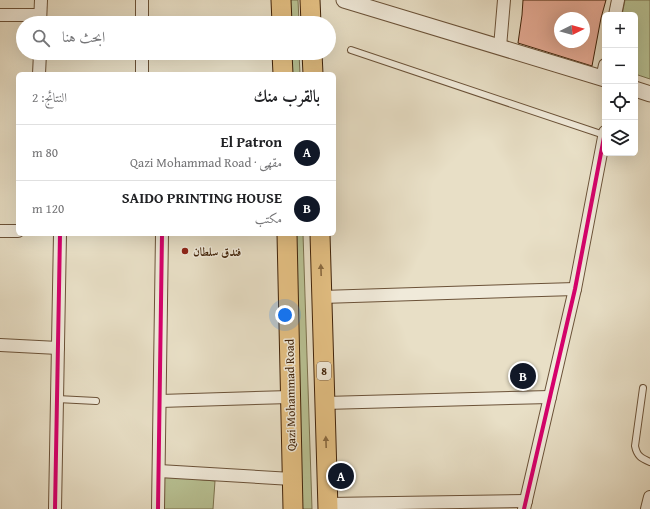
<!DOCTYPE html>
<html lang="ar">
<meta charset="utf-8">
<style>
:root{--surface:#fff;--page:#f2f2f2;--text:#202124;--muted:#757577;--line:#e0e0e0;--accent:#111827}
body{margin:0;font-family:"Gentium Book Plus",Amiri,serif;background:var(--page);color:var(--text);direction:rtl}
.controls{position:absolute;right:12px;top:12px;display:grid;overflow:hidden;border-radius:6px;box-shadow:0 4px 16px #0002}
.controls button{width:36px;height:36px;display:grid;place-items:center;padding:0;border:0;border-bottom:1px solid var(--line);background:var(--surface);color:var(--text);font:20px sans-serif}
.compass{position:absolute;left:554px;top:12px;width:36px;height:36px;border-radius:50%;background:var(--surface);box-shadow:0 4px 16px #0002;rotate:85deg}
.you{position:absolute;left:285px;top:315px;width:14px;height:14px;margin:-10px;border:3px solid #fff;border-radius:50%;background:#1a73e8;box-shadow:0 0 0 6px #1a73e833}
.badge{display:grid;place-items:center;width:26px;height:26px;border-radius:50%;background:var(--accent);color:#fff;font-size:13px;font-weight:700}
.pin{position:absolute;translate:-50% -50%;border:2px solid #fff;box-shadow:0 1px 4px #0006}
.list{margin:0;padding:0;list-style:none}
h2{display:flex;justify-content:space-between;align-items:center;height:52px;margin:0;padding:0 16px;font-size:17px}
h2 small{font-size:13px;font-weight:400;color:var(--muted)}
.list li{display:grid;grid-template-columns:26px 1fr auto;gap:12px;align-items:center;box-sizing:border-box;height:56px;padding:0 16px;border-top:1px solid var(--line)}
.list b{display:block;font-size:15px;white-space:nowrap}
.list p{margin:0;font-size:13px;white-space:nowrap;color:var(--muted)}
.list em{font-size:13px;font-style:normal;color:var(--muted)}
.icon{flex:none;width:22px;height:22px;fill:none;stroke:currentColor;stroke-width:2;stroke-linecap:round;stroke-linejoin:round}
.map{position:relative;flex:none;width:650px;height:509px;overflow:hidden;direction:ltr}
.search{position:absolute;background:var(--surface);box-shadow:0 4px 16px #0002;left:16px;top:16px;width:320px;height:44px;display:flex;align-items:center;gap:10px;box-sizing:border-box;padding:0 14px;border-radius:22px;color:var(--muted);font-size:15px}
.panel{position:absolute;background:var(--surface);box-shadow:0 4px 16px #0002;left:16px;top:72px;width:320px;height:164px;border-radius:6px;direction:rtl}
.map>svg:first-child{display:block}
</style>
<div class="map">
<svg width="650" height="509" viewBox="0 0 650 509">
<rect width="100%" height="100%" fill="#e8dfc6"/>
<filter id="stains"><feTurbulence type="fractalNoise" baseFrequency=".005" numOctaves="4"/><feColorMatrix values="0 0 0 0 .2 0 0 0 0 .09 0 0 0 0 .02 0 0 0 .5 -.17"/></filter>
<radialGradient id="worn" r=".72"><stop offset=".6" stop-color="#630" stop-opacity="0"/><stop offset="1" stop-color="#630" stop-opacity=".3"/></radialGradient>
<g fill="#b8c193" stroke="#7c724e">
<polygon points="287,0 298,0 299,23 287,23"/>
<polygon points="625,0 650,0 650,79 635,74 635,15 622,15"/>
<polygon points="288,53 299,53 300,74 288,74"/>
<polygon points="292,234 303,234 312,509 300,509"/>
<polygon points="163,476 215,481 213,509 163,509"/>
</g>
<path fill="#e6ab95" stroke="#412309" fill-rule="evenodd" d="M523 0H606L601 18 592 66 518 43 522 15ZM560 18H584V42H560Z"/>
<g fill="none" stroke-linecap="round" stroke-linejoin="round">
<defs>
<g id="service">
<polyline points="351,50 604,135"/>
<path d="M643 388 635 446C637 456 641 458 650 462"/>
<polyline points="57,399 96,401"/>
</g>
<g id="minor">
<polyline points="142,0 142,23"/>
<polyline points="0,15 40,15"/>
<polyline points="615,15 618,0"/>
<polyline points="40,23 41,0"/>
<polyline points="500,47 504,0"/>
<polyline points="142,53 142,74"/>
<polyline points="39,74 40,53"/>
<polyline points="602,78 605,65"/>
<polyline points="0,231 18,231"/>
<polyline points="322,297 575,289"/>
<polyline points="0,345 58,348"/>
<polyline points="160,401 290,397"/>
<polyline points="325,403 550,397"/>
<polyline points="159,471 292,479"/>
<polyline points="328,504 526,501"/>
<polyline points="55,509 60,234"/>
<polyline points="158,509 162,234"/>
<polyline points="524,509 575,289 605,132"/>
<polyline points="647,509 650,497"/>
</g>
<g id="tertiary">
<polyline points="344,0 605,79"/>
<polyline points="635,89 650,94"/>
</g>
<g id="primary">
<polyline points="281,0 282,23"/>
<polyline points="310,0 311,23"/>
<polyline points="282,53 283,74"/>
<polyline points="312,53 313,74"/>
<polyline points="287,234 293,509"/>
<polyline points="320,234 328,509"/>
</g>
</defs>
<use href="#service" stroke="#6b5238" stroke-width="8"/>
<use href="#minor" stroke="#6b5238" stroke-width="14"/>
<use href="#tertiary" stroke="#6b5238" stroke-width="17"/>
<use href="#primary" stroke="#412309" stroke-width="21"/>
<use href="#service" stroke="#f0eada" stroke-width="6"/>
<use href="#minor" stroke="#f0eada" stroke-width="12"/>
<use href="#tertiary" stroke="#f0eada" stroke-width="15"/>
<use href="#primary" stroke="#e4c083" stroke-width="19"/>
<defs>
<g id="cycleway">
<polyline points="55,509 60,234"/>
<polyline points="158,509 162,234"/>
<polyline points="524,509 575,289 605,132"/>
</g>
</defs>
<use href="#cycleway" stroke="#f0eada" stroke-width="6"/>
<use href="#cycleway" stroke="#d6006c" stroke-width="4"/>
</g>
<defs><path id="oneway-solid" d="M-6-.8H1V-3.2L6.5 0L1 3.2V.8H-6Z"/></defs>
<g fill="#8a6a40">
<use href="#oneway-solid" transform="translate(321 270) rotate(-92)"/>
<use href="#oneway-solid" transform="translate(326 442) rotate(-92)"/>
</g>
<circle fill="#8f2418" stroke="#f0eada" stroke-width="1.5" cx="185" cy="251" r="4"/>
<g text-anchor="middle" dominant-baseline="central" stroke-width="3" stroke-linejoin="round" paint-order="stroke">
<rect fill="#f0eada" stroke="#765f48" stroke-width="1" x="317" y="362" width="14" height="18" rx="3"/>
<g font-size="11" font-weight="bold" fill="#412309">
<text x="324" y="371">8</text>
</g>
<g font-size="12" font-weight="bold" fill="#412309" stroke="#f0eada" text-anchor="start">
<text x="193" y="251">فندق سلطان</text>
</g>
<g font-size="12" fill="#412309" stroke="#f0eada">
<text transform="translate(290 395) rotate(-91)">Qazi Mohammad Road</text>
</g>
</g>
<rect width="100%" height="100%" filter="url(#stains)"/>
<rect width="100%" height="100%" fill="url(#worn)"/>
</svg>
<div class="controls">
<button>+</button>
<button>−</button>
<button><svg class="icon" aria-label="locate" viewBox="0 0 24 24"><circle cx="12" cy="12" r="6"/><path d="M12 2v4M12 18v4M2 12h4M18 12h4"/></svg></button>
<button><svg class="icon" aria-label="layers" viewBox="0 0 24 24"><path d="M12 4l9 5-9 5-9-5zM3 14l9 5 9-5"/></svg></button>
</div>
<svg class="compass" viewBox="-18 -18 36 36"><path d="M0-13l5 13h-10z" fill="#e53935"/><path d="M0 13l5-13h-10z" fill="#757577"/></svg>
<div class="you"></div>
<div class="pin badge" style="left:341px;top:476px">A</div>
<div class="pin badge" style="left:523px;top:376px">B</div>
<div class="search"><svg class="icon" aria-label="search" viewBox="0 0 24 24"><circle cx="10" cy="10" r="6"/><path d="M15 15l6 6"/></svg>ابحث هنا</div>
<section class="panel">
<h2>بالقرب منك<small>النتائج: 2</small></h2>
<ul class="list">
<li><span class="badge">A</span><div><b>El Patron</b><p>مقهى · Qazi Mohammad Road</p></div><em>80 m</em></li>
<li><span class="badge">B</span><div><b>SAIDO PRINTING HOUSE</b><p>مكتب</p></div><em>120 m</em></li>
</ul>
</section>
</div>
